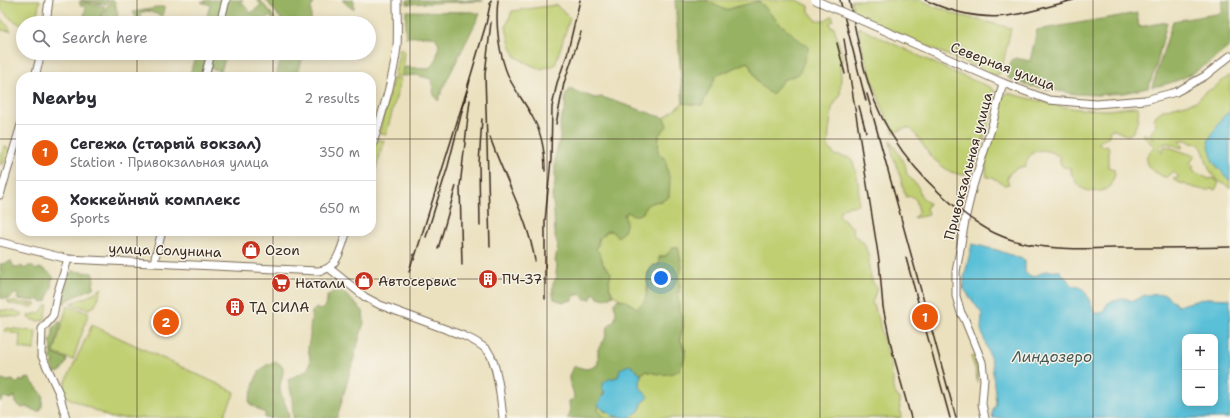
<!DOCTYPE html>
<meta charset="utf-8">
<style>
:root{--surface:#fff;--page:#f2f2f3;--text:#2b2b33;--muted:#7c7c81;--line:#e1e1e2;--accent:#ea580c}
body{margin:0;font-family:"Shantell Sans",sans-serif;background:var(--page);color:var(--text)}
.controls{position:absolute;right:12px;bottom:12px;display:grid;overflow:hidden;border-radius:8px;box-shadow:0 2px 10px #0003}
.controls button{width:36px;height:36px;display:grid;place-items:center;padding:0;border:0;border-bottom:1px solid var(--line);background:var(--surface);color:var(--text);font:20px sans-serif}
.you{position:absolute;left:661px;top:278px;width:14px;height:14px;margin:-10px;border:3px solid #fff;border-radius:50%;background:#1a73e8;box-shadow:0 0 0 6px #1a73e833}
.badge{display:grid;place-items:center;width:26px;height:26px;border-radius:50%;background:var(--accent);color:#fff;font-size:13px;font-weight:700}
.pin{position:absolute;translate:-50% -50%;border:2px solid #fff;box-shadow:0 1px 4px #0006}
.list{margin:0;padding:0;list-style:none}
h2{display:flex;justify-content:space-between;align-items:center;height:52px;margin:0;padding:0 16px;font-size:17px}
h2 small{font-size:13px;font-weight:400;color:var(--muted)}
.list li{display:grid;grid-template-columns:26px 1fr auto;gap:12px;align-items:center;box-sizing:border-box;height:56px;padding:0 16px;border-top:1px solid var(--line)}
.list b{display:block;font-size:15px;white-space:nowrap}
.list p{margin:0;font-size:13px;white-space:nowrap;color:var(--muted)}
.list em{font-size:13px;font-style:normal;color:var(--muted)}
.icon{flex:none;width:22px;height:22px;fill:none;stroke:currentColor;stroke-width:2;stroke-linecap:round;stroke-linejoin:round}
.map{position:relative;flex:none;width:1230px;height:418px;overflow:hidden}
.search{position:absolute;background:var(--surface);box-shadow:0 2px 10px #0003;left:16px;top:16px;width:360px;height:44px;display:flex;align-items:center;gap:10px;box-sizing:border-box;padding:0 14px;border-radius:22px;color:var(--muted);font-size:15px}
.panel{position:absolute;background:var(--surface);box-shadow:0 2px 10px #0003;left:16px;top:72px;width:360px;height:164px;border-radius:16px}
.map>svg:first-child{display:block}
</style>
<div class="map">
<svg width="1230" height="418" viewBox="0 0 1230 418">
<rect width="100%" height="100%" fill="#f7f3e8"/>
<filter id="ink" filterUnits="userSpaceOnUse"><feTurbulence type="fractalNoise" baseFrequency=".025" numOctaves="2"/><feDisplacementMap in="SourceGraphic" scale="8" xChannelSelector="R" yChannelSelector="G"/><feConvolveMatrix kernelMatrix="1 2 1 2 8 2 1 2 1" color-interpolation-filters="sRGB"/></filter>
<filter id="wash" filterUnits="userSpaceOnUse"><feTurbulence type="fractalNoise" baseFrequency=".012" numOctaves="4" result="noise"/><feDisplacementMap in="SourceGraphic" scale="16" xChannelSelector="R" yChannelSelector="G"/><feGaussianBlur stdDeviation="0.9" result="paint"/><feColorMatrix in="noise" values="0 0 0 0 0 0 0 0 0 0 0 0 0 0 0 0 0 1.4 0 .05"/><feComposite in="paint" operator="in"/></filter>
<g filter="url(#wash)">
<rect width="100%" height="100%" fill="#ebe1bf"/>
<g fill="#c0cf72" stroke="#7e7c48">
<polygon points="0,0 40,0 36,19 33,23 23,23 23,26 11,19 0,8"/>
<path d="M705 0H797L809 6V11L816 20 824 21 830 17 832 16 834 21 830 22 831 27H834L844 59 840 62 841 76 840 95 832 108 829 132 828 146 834 155 851 158C858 174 860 188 858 205 850 206 841 206 839 215L852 227 854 235 865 244 869 259V271L873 283 877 288 872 303 879 319 882 335 891 363 893 378V389L899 399 901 418H629L639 411 644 400V394L640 387 641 374 646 371 658 374 686 351 680 339 683 327V316L679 309 678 298 680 286 679 278 682 267 678 247H673L667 255 659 257V265L648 272C648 278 648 283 647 289 645 300 647 301 637 308L613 295 609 287V281L611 273 603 264 602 259 596 249 599 244V238L604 235 607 231H611L616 236 627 211 643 213C646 202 652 202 663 201L658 152 659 135 667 126 664 118 683 103 702 105 716 76 748 62 759 84 777 21 759 1 725 10Z"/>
<polygon points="851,0 922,0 935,7 950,11 950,13 1011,28 1001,72 997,75 993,75 868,20 853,11"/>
<polygon points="556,5 570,18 555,65 540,69 529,64 516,57 510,45 506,27 512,11"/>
<polygon points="0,18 8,26 11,31 0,30"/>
<path d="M858 27 953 72 990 87 994 90 996 97 987 129 975 164 971 172 963 175 951 172 942 166 931 157 914 132 909 128 902 129 894 133C892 125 886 119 883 111 874 83 862 56 858 27Z"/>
<polygon points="400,48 404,50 402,76 394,77"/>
<path d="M1230 75V110L1222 118 1213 162 1230 181V188C1225 184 1218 182 1214 177 1205 167 1207 153 1199 144L1191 143 1187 140H1180V143L1183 144V147L1182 148 1167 143 1163 144 1160 147V150L1163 152 1164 146H1166L1195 156 1190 163 1194 167 1192 169 1193 171 1209 179 1213 178 1219 183 1215 190 1211 188 1209 190C1202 191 1177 183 1173 179L1178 178V176L1173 172C1166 180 1164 177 1157 173 1144 166 1142 157 1154 148V146L1144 137 1142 134H1145L1155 139 1150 134 1156 125 1154 120 1156 115 1163 110 1197 101 1206 91 1212 89Z"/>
<polygon points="393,79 401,79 386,135 379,133"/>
<path d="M1008 93 1059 106 1079 109 1108 110 1132 107H1138C1140 113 1136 135 1128 135 1123 135 1117 131 1113 129L1110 130 1109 136 1100 141 1099 144 1103 146 1107 145 1109 148 1108 152V167L1114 169 1115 175 1109 188C1089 197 1075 189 1070 168L1063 167 1060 163V157C1047 147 1028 147 1026 166 1018 167 1009 171 1007 179L1009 184 1004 185C1001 181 991 177 987 177 982 153 996 120 1003 96Z"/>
<polygon points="376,139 384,141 371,186 371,146"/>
<path d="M890 140 905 164 907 174 919 188C919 196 923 198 929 203L926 209 929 215 914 218 919 211C916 204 918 194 906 197L900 176 893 157Z"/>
<polygon points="4,146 9,149 5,162 1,165 0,161"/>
<polygon points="102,288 95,306 88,309 75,305 71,303 87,297"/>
<path d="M7 301 36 304 33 307C25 306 17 305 10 304Z"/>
<polygon points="46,305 48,305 45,320 37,321 28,318 28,316 41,312"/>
<polygon points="67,306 89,312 73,360 54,353"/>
<path d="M0 310C8 311 17 309 23 315L17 317 0 315Z"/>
<polygon points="92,325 235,392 223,418 111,418 60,394"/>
<polygon points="6,328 36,331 34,350 19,348 20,334 5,332"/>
<polygon points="974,356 978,371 978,383 975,371 976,371 971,357"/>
<polygon points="598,405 605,412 608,411 621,416 622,418 606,418 598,410"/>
</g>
<g fill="#98b264" stroke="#6a6e41">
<polygon points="80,0 109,0 106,4 85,2"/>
<polygon points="111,0 115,2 118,16 107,23 97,23"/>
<polygon points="209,0 225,0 217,23 205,23 210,5 201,2"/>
<polygon points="228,0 243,0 241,2 251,13 261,5 257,0 260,0 275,18 274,21 269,16 260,23 221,23"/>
<polygon points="266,0 311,0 314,3 311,8 311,20 314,23 284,23"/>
<polygon points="342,0 354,0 354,9 351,8"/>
<polygon points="407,0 483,0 483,1 407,4"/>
<polygon points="675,0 705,0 725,10 759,1 777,21 809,48 799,74 783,80 772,95 759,84 748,62 716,76 702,105 683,103"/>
<path d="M1222 0H1230V46C1204 67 1185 82 1152 87L1173 21 1222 13Z"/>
<polygon points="79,2 104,6 105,7 96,23 80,23 83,22 86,7 81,6"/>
<polygon points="157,7 164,7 163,16 147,11 140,13 140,16 143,19 155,23 139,23 133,12 151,9"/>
<polygon points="406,11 473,12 480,14 447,80 438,101 434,95 431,79 416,75 403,76 404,67 428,69 436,61 439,44 435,37 429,36 406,37 405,27"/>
<path d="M1137 13 1139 27 1167 22 1156 67 1148 88 1123 93 1097 95 1076 94 1030 86 1008 78C1007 72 1009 64 1013 59L1016 58 1030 61 1037 30Z"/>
<polygon points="196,53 208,53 201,77 189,77"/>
<polygon points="212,53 227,53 221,71 210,68"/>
<polygon points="282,53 304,53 297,77 276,77"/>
<path d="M569 89 595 98 602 97 664 118 667 126 659 135 658 152 665 159 670 181 669 197C658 205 647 198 643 213 636 217 633 215 627 212L624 215C628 224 626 231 618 237L611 231H607L604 235 599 238 596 249 600 253 603 264 611 273 609 281 610 285 609 287 613 295 606 299 597 297 596 294H592L591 299H584L581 294 574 296 573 300 563 302 554 299C552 290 551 284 557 277L556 274 557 265 555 261 558 245 555 237 554 209 552 196 555 183V157L560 138V121L565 109V96Z"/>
<path d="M673 247H678L682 267 679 278 680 286 678 298 679 308 683 316V327L680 339C687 353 687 357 679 371 666 376 660 375 646 371L641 374 638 372 609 379 604 386C605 395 599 401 598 410L606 418H567L570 415 569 401 574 399C574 383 562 381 575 366 585 369 589 371 598 364V349L605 339 607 328 615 319 616 311 614 304 618 299 626 301 637 308C656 296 640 281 653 265H659V258L667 255Z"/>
<path d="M11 261 14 267 18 268 22 266 24 269 29 266H32L36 270 39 268C44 269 51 273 54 278L51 280 52 287 50 291 47 301 41 302 39 299 34 301 17 299 18 296 16 293 9 299 1 298 0 264 7 263Z"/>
<polygon points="73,271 92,273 94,279 93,288 68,300 59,307 67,281 68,275"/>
<path d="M333 292H343L363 311 364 322 337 418H293L292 397 288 380C296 374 310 374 310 361 310 357 309 353 308 349 308 343 311 336 310 330L312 312 316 308 320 310C325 308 328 302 327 296Z"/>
<path d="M59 322H61L53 354 67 359 66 363 60 372 55 373 52 366 54 361C49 358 50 353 52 348L50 341 53 335V328Z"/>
<path d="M276 361 283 367C284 377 279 382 280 390 282 399 288 408 289 418H264L266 414 250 404 249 400C256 381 254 368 276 361Z"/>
<polygon points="29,378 43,395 42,407 40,411 36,411 26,407 22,408 15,402 15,396 10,399 5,397 0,402 0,381 3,379 7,381 13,380 17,384 20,380 24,382 24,379"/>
</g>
<g fill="#5ac0d8" stroke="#4a757b" fill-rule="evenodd">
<polygon points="1230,110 1230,181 1213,162 1208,141 1222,118"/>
<path d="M972 244 997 250 1025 260V273L1033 277 1046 271H1060L1072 285 1082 288 1086 293 1095 313H1102L1108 303 1124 298 1133 301 1145 295 1165 294 1178 306 1206 298 1230 299V418H993L992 413 996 403 992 364 981 329 982 314 964 289V278ZM1185 337H1215V403H1185Z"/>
<path d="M629 365C635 368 637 371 641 374L640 387 648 397 646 400H644L639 411 629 418 612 416 608 411 606 412 598 405 605 392 602 388 603 386V383L609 379 618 377 620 369Z"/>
</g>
</g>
<g filter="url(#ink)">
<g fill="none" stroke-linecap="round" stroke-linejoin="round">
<defs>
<g id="minor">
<polyline points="46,23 49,0"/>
<polyline points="220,23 226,0"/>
<polyline points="890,33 1003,83 1049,100 1096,104 1145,100 1176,92 1205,76 1230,56"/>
<polyline points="35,77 41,53"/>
<polyline points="205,77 211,53"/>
<path d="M371 150C381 116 393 81 397 47 398 31 397 15 397 0"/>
<polyline points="0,195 21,125"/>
<path d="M0 242 68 259 318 271C338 270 341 247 347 231"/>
<polyline points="155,258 162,231"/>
<path d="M329 268 365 297 380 305 464 336C473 340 481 344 488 351 498 365 501 401 503 418"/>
<polyline points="66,418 59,393 41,354 42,329 53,316 57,295 68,259"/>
<polyline points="985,418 982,404 984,379 982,362 965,320 961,313 956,296 956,272 966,215 973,186 992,126 1003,83"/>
</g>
</defs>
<use href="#minor" stroke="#796a56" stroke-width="9"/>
<use href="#minor" stroke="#fff" stroke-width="7"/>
<g stroke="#3b2a1e" stroke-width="1.5">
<path d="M498 0C495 25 499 55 509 78 516 92 526 104 533 118 542 134 545 153 545 171"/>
<polyline points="840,0 866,101"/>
<path d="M849 0C857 34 862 70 875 102 894 149 930 189 970 218 979 224 988 231 999 235 1010 240 1022 243 1033 245 1060 250 1088 249 1115 248 1153 248 1192 248 1230 247"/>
<path d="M925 0C951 12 979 19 1007 16 1030 13 1052 5 1074 0"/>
<polyline points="844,39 879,260 883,307 892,350 911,418"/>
<polyline points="837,43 845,74"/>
<polyline points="468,85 486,24 491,0"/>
<polyline points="867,94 956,418"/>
<polyline points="859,106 866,132"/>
<polyline points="556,124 564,83 581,32"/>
<path d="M490 137C504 179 528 217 535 261"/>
<polyline points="480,226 479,163 482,119"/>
<polyline points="490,247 485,74 491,22"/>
<polyline points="438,249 456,186"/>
<polyline points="906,258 950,418"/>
<polyline points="414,260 470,80 448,166 426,237"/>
<polyline points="462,265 460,186 470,100"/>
<polyline points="409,272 414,254"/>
<polyline points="545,299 545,221 551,159 552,107 557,83 567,55 580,0"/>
</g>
<defs>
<polyline id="minor-bridge" points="815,0 890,33"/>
</defs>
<use href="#minor-bridge" stroke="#796a56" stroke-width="9" stroke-linecap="butt"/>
<use href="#minor-bridge" stroke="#fff" stroke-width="7"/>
</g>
</g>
<path fill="none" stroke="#3b2a1e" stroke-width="1" stroke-opacity="0.55" d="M137 0V23M273 0V23M410 0V418M547 0V418M683 0V418M820 0V418M957 0V418M1093 0V418M137 53V77M273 53V77M0 139H21M371 139H1230M137 231V418M273 231V418M0 279H1230"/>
<defs>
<symbol id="shop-disc" viewBox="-11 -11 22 22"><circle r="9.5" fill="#c8321e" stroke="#f7f3e8"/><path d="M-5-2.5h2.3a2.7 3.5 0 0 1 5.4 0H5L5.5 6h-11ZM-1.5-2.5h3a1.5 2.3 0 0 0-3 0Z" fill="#fff"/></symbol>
<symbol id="building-disc" viewBox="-11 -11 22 22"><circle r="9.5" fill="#c8321e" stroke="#f7f3e8"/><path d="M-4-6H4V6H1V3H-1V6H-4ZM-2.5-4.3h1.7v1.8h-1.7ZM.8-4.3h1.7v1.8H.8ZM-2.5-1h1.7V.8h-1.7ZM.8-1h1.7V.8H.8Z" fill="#fff"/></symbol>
<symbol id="supermarket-disc" viewBox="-11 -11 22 22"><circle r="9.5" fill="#c8321e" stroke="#f7f3e8"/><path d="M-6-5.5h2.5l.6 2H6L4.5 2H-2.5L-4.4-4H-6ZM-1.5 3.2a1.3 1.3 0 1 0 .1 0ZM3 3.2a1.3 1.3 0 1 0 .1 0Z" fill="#fff"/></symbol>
</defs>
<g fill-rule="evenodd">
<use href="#shop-disc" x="240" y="239" width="22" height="22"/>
<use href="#building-disc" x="477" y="268" width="22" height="22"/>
<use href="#shop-disc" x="353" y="270" width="22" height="22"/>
<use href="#supermarket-disc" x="270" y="272" width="22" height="22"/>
<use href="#building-disc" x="224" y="296" width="22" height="22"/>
</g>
<g text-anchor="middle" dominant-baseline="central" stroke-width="3" stroke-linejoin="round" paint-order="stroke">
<g font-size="14" fill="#3b2a1e" stroke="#f7f3e8">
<text transform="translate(1003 66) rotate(21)">Северная улица</text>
<text transform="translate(968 166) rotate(-75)">Привокзальная улица</text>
<text transform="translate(165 250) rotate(2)">улица Солунина</text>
</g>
<g font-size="14" fill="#3b2a1e" stroke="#f7f3e8" text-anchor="start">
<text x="265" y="250">Ozon</text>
<text x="502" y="279">ПЧ-37</text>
<text x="378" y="281">Автосервис</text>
<text x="295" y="283">Натали</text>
<text x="249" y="307">ТД СИЛА</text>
</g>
<g font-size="15" font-style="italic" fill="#445756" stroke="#f7f3e8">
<text x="1052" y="357">Линдозеро</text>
</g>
</g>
</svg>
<div class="controls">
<button>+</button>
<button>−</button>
</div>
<div class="you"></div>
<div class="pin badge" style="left:925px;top:317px">1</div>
<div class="pin badge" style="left:166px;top:322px">2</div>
<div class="search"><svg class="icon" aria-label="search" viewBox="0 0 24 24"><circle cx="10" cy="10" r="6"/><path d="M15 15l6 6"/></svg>Search here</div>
<section class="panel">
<h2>Nearby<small>2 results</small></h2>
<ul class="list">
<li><span class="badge">1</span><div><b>Сегежа (старый вокзал)</b><p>Station · Привокзальная улица</p></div><em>350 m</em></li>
<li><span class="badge">2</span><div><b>Хоккейный комплекс</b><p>Sports</p></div><em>650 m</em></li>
</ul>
</section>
</div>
